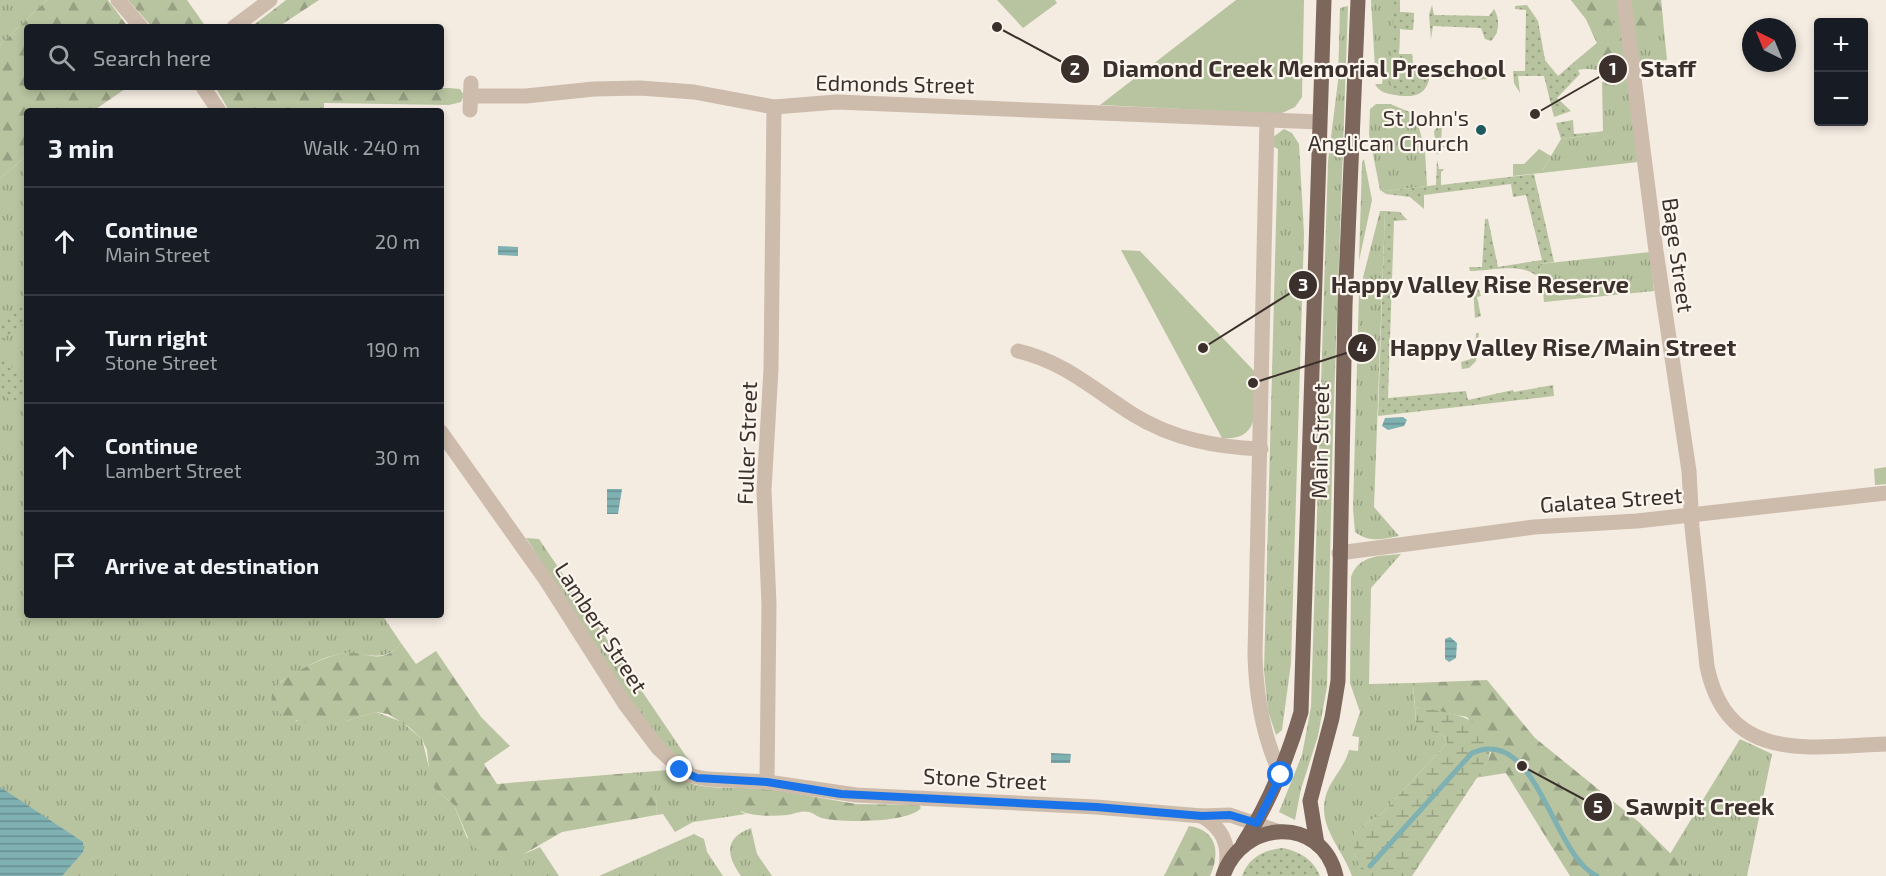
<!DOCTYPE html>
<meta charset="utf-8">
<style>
:root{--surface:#171b24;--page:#20242c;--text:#f1f3f6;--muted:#9ea1a6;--line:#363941}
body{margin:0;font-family:"Exo 2",sans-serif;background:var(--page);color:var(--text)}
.controls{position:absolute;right:18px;top:18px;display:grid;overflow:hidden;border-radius:6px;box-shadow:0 3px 9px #0003}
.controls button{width:54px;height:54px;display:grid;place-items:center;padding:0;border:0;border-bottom:2px solid var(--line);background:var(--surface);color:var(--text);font:30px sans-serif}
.compass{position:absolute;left:1742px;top:18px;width:54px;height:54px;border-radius:50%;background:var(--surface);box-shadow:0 3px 9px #0003;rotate:317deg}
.stop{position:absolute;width:18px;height:18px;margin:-14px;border:4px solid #1a73e8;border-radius:50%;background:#fff}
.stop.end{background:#1a73e8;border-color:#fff;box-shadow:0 2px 6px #0008}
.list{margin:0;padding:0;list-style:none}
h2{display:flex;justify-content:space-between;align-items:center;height:78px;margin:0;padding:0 24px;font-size:26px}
h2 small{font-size:20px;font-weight:400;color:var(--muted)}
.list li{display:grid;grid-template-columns:39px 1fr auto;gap:18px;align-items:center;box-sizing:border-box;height:108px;padding:0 24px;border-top:2px solid var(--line)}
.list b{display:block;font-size:22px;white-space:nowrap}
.list p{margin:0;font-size:20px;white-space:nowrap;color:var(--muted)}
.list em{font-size:20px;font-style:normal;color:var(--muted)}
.icon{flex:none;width:33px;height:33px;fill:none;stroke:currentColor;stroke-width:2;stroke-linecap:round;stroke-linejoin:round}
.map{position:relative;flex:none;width:1886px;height:876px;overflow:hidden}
.search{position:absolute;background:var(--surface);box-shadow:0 3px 9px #0003;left:24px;top:24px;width:420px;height:66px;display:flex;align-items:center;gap:15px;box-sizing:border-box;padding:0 21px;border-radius:6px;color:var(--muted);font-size:22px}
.panel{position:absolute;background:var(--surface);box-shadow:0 3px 9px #0003;left:24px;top:108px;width:420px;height:510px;border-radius:6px}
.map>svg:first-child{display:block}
</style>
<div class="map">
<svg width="1886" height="876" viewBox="0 0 1886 876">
<defs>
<pattern id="grass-tufts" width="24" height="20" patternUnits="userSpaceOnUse" patternTransform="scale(1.5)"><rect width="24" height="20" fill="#b8c4a0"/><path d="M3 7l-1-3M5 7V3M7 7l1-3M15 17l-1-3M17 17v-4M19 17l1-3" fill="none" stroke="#97a083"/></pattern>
<pattern id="forest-firs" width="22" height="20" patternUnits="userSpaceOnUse" patternTransform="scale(1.5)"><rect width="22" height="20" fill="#b8c4a0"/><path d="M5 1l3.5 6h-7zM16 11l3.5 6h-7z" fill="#97a083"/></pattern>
<pattern id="wetland-marsh" width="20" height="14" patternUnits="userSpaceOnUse" patternTransform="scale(1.5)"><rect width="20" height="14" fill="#b8c4a0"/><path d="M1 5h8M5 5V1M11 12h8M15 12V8" fill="none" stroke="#97a083"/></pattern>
<pattern id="garden-dots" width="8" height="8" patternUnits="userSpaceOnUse" patternTransform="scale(1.5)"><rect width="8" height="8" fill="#b8c4a0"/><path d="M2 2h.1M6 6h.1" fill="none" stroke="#97a083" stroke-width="1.8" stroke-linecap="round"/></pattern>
<pattern id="water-rules" width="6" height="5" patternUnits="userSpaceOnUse" patternTransform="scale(1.5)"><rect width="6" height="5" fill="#7fb0b2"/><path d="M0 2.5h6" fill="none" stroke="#699091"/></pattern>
</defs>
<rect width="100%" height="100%" fill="#f4ebe1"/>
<g fill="url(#grass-tufts)">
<polygon points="0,0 47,0 0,45"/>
<path d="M1371 0H1400V12L1414 13 1413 30 1400 29 1399 54H1412L1413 67H1431C1430 90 1418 99 1396 95 1387 94 1379 92 1375 84H1382L1384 69 1375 68Z"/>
<path d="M1571 0H1617L1627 67C1612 77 1594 66 1578 70L1574 62 1597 43 1586 19Z"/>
<polygon points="1631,0 1661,0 1667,60 1639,63"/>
<polygon points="1348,6 1333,429 1327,687 1318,736 1301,789 1295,820 1279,812 1302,755 1311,707 1328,161 1338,81 1340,8"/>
<path d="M1437 67 1488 69 1494 73 1500 70 1499 76C1477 85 1462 73 1440 79L1437 77Z"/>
<polygon points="1623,78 1628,79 1638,162 1541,173 1561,139 1597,134 1597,132 1603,131 1602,82"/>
<polygon points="1376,104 1390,104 1416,117 1425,150 1427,186 1386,191 1386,194 1380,190 1369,134 1370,109"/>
<polygon points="1284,129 1292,133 1299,144 1304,234 1291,663 1282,730 1276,735 1268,711 1264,671 1278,149 1274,147 1273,137"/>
<path d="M27 156V615H382L401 643C383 666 363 650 340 654 320 657 297 672 280 682L296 721H346L376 712 402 722 422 739 434 788 454 805 467 838 524 854 540 847 559 876H0V178Z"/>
<polygon points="1364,159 1372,200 1359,261 1362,162"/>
<path d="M1380 211H1385L1374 507 1399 536C1382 539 1370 543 1355 532L1353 509 1359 293Z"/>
<polygon points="1650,252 1654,291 1544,302 1540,264"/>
<polygon points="1886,467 1886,484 1875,485 1874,469"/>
<path d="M526 538 539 539 696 771C659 760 554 579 526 538Z"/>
<path d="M1401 554 1371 588 1369 684 1413 683 1416 724 1444 736 1447 743 1382 813 1354 832V853L1365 876H1352C1342 847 1315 825 1327 792 1333 777 1345 766 1349 750L1358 751 1359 737 1352 736 1360 712 1350 683 1351 577C1359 554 1381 556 1401 554Z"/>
<polygon points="1740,739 1772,754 1747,876 1693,876 1670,854"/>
<path d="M669 770C689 790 716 787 743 788L741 812 746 814 693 822 675 832 663 814 656 815C660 795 650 778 630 773Z"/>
<path d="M751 828 757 854 772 876H741C726 855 724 838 751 828Z"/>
<polygon points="694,834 704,839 707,852 723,876 599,876"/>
</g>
<g fill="url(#forest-firs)">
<polygon points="47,0 108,0 128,27 27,27 27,87 128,87 93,111 27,111 27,156 0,178 0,45"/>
<polygon points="128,0 187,0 206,27 152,27"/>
<polygon points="286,0 319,0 278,27 251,27"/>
<path d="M1571 0H1606C1601 15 1608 23 1622 26L1625 53 1605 58 1588 51 1597 43 1586 19Z"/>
<polygon points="1631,0 1661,0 1663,23 1649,36 1636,38"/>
<polygon points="216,88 449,88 460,89 464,95 461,102 449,105 324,103 324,111 229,111"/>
<path d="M401 643 416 664 436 651 481 717 510 746 484 764 497 784 630 773C651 778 660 794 656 815L562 832 524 854 487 856 471 845 454 805 434 788 430 778 427 750 422 739 409 727 388 714 376 712 346 721 306 723 284 717 272 706C271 700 271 694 275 688 284 675 330 654 345 653 368 651 381 667 401 643Z"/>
<polygon points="1487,680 1535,738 1640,823 1693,876 1570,876 1506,773 1475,778 1488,761 1491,752 1467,717 1415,707 1413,683"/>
<path d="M743 788 775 790 856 804 919 805 921 808C909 823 841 823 822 818 817 817 814 813 809 812 801 810 794 814 787 815 773 816 741 818 735 805V798Z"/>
<path d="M1189 826C1218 830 1220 854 1210 876H1164Z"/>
</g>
<path fill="url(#wetland-marsh)" d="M1415 707C1445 712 1500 716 1488 761L1412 876H1364L1354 853V832L1382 813 1447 743 1444 736 1416 725Z"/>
<g fill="#b8c4a0">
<polygon points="997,0 1055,0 1057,3 1023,28"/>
<polygon points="1236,0 1304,0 1302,97 1295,107 1280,114 1100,105"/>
<polygon points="1539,149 1551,156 1541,173 1513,176 1513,164 1524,164"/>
<path d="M1121 250 1140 251 1256 373C1255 403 1263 442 1222 438Z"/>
</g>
<g fill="url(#garden-dots)">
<path d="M1394 0H1400V12L1414 13 1413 30 1400 29 1399 54H1412L1413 67H1431C1429 96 1417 99 1391 94Z"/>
<path d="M1432 5 1434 15 1489 16 1494 9C1500 18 1500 33 1491 41L1485 39 1481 28 1433 26 1431 39 1429 15Z"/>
<polygon points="1527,5 1538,21 1545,60 1558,76 1574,62 1580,74 1557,98 1571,111 1554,117 1544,76 1518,76 1520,93 1514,83 1513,71 1525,71 1526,10 1515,9 1515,6"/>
<polygon points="1390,104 1412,113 1390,120"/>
<polygon points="1573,120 1574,134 1597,132 1597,134 1561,139 1556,123"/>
<polygon points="1442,122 1441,146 1453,147 1440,147 1437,155 1434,131"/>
<path d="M1437 160 1439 169H1444L1441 172V185L1534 174 1554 262 1540 264 1542 282C1528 260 1492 271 1470 271L1469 267H1482L1485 219H1488L1498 267 1542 260 1526 195 1513 197 1511 184 1424 195V209L1410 197 1386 194V191L1436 185Z"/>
<polygon points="1385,211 1400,212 1407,220 1394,221 1388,398 1466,391 1468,400 1513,390 1514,392 1553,385 1554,396 1378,416"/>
<polygon points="1473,286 1478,287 1481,296 1477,297 1481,316 1475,318"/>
<polygon points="27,297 27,321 0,341 0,328"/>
<polygon points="1476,333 1479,333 1476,361 1469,368 1462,369 1461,362 1474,358"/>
<polygon points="0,351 17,374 27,367 27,390 20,401 12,402 0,390"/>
<path d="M1282 848C1299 851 1313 859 1320 876H1242C1248 858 1264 850 1282 848Z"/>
</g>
<g fill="url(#water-rules)">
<polygon points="498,246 518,247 518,256 498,255"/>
<polygon points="1403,417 1407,420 1404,426 1388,430 1382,426 1385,418"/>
<polygon points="607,489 622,489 618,514 607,514"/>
<polygon points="1450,637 1457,643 1456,658 1449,662 1445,659 1445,639"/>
<polygon points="1051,753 1071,754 1070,763 1051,763"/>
<polygon points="0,787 83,842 83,852 62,876 0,876"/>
</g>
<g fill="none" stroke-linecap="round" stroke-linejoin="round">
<path stroke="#7fb0b2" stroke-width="5" d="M1370 866 1472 753C1537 724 1552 856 1597 876"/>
<g stroke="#cdbbac" stroke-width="15">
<polyline points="118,0 141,27"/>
<path d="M1624 0 1656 251 1689 471 1692 527 1707 666C1727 764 1809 747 1886 744"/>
<polyline points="234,27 270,0"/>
<polyline points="203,87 219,111"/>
<polyline points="470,96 526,96 594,89 640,88 694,92 774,107 837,102 1319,122"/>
<polyline points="470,110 471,83"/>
<path d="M1267 121 1255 655C1256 696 1263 737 1281 775"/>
<path d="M1018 351C1065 362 1094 390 1134 415 1173 439 1216 447 1261 449"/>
<polyline points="441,432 546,580 625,704 658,748 687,775 707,779 767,782 856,795 1096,807 1202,816 1230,815 1277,831"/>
<polyline points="1339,553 1534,527 1637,521 1886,493"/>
<polyline points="767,782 769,604 764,490 771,369 774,107"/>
<path d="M1202 816C1222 828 1230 844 1226 867"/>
</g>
<g stroke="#7d675c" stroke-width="15">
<path d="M1243 844C1270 802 1287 760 1301 712L1324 0"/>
<polyline points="1317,844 1310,801 1332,718 1338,681 1345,305 1358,0"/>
<path d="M1223 876C1242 819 1322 815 1336 876"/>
</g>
</g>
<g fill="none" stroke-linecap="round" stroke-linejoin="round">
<polyline stroke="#1a73e8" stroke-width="8" points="680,770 697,778 767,782 841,794 1096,807 1202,816 1230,815 1257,823 1281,775"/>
</g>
<circle fill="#1f5a5e" stroke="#fbf5ee" stroke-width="2" cx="1481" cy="130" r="6"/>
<g text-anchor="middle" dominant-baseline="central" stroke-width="4.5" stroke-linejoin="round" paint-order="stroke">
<g font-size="22" fill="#3b302b" stroke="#fbf5ee">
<text transform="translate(895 83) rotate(1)">Edmonds Street</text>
<text transform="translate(1679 255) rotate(82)">Bage Street</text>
<text transform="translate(1319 441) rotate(-89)">Main Street</text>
<text transform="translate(746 443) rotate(-88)">Fuller Street</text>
<text transform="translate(1611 499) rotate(-4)">Galatea Street</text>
<text transform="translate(602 627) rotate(57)">Lambert Street</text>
<text transform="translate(985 778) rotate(3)">Stone Street</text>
</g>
<g font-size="22" fill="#3b302b" stroke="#fbf5ee" text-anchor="end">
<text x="1469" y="117">St John's<tspan x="1469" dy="25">Anglican Church</tspan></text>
</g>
</g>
<path fill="none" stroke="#3b302b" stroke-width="2" d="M1535 114L1613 69M997 27L1075 69M1203 348L1303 285M1253 383L1362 348M1522 766L1598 807"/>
<g fill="#3b302b" stroke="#fbf5ee" stroke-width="2">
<circle cx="1535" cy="114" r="6"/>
<circle cx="997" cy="27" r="6"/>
<circle cx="1203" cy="348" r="6"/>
<circle cx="1253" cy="383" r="6"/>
<circle cx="1522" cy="766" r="6"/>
<circle cx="1613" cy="69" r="15"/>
<circle cx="1075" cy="69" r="15"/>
<circle cx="1303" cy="285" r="15"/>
<circle cx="1362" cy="348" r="15"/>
<circle cx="1598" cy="807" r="15"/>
</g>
<g font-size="18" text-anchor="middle" font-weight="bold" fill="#fff">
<text x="1613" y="75">1</text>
<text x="1075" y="75">2</text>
<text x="1303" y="291">3</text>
<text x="1362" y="354">4</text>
<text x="1598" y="813">5</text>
</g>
<g font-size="24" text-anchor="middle" font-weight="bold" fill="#3b302b" stroke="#fbf5ee" stroke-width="4.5" stroke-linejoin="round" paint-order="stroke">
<text x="1668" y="77">Staff</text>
<text x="1304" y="77">Diamond Creek Memorial Preschool</text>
<text x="1480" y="293">Happy Valley Rise Reserve</text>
<text x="1563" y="356">Happy Valley Rise/Main Street</text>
<text x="1700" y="815">Sawpit Creek</text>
</g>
</svg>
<div class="controls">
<button>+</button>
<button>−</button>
</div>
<svg class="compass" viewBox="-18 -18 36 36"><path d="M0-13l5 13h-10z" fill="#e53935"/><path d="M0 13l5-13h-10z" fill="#9ea1a6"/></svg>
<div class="stop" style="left:1281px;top:775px"></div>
<div class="stop end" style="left:680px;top:770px"></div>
<div class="search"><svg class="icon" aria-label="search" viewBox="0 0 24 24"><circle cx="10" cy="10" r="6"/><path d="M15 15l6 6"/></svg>Search here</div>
<section class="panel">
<h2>3 min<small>Walk · 240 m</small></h2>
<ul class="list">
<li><svg class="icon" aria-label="ahead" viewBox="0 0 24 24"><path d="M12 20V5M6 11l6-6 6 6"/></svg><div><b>Continue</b><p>Main Street</p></div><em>20 m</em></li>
<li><svg class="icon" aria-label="right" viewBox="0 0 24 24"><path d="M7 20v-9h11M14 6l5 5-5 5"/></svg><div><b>Turn right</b><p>Stone Street</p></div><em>190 m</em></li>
<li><svg class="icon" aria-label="ahead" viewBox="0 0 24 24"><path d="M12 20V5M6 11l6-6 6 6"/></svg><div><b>Continue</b><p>Lambert Street</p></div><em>30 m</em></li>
<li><svg class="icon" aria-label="arrive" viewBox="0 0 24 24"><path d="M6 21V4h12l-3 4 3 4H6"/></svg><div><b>Arrive at destination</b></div></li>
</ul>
</section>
</div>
